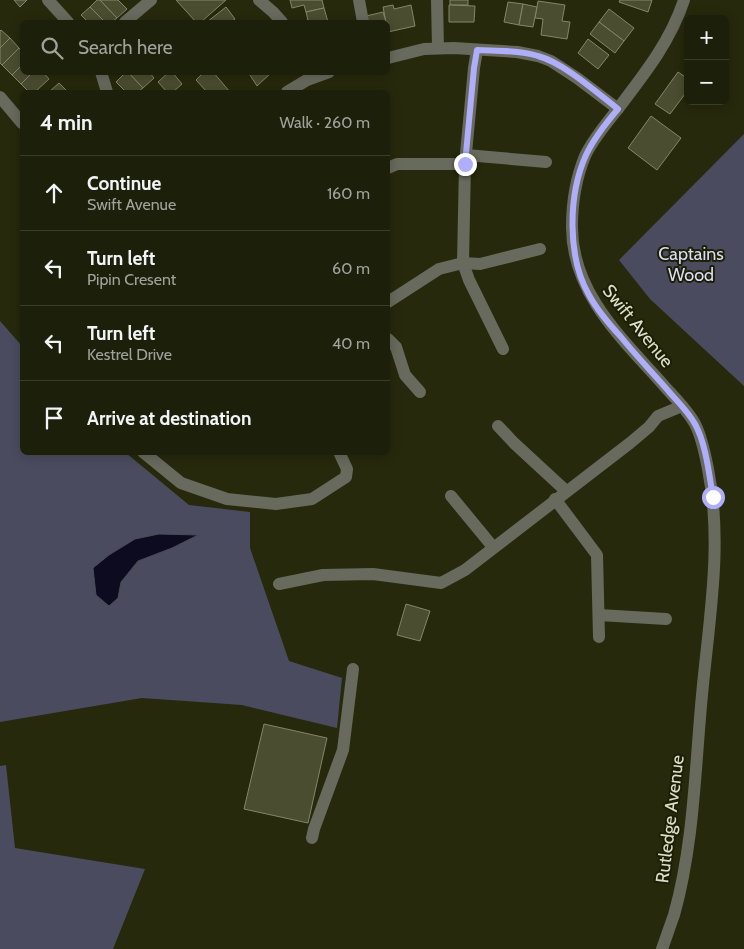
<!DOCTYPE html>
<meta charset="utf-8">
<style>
:root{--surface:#1c1f09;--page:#292c17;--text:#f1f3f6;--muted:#a0a29c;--line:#3a3d2a}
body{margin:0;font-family:Cabin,sans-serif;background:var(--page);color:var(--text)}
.controls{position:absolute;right:15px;top:15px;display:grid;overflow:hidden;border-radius:8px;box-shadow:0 2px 12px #0003}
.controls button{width:45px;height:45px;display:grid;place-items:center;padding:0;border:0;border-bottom:1px solid var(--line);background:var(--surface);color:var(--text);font:25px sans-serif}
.stop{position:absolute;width:15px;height:15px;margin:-11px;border:4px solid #afaefa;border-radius:50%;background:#fff}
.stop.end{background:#afaefa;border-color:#fff;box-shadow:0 1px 5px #0008}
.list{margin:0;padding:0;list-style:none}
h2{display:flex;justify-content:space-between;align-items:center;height:65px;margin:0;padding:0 20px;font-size:21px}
h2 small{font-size:16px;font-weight:400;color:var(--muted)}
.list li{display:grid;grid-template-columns:32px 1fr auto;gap:15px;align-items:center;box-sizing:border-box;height:75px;padding:0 20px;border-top:1px solid var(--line)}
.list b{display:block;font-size:19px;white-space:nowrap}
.list p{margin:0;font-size:16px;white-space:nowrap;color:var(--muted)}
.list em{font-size:16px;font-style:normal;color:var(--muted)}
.icon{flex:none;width:28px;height:28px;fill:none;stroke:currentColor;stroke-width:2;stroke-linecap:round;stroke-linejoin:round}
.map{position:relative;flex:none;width:744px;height:949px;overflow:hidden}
.search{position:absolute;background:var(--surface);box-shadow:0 2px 12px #0003;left:20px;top:20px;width:370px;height:55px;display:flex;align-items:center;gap:12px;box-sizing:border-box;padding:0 18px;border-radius:8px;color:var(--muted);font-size:19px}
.panel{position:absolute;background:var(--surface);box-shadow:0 2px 12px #0003;left:20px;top:90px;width:370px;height:365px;border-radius:8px}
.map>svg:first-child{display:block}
</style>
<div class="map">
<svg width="744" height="949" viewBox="0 0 744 949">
<rect width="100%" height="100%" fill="#26290c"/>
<g fill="#4b4b60" fill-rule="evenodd">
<polygon points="744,134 744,386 650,299 619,260"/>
<path d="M0 321 22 346V452L126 453 189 505 250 512V548L289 661 342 678 337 728 242 705 142 698 0 722ZM196 536 172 548 138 561 121 582 93 568 109 555 135 539Z"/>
<polygon points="6,765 15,848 145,869 113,949 0,949 0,766"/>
</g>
<polygon fill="#0c0b20" stroke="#4b4b54" points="159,534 198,535 172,548 138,561 121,582 118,598 109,606 96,595 93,568 109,555 135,539"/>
<g fill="#4a4d30" stroke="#838767">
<polygon points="14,0 27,0 20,7"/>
<polygon points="97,0 100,0 117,18 112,22 105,22 90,7"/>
<polygon points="100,0 118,0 127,9 117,18"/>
<polygon points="176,0 226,0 201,22 196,22"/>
<polygon points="290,0 322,0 324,8 306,12 304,5 292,8"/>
<rect x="450" y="0" width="18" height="5"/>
<polygon points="620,0 652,0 648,12 619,2"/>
<polygon points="538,1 565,5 562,21 570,22 567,39 541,35 543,19 535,18"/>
<polygon points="508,2 523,4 519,25 504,22"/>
<polygon points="523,4 537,7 533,27 519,25"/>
<polygon points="393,5 394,9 411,5 415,26 388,32 388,22 386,22 383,7"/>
<polygon points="449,5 475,6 474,22 449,22"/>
<polygon points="90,7 105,22 88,22 81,15"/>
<polygon points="226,7 235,19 231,22 207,22"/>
<polygon points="324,8 328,22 299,22 308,20 306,12"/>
<polygon points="609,9 634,28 624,41 599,22"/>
<polygon points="383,12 386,22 368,22 366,16"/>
<polygon points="599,22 624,41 615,53 590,34"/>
<polygon points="1,30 10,38 0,48 0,31"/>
<polygon points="10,38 19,48 2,65 0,63 0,48"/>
<polygon points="588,39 609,55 598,69 578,53"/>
<polygon points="19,48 22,52 22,65 12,75 2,65"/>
<polygon points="22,65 22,72 33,72 21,84 12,75"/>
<polygon points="33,72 43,72 49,79 35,92 29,92 21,84"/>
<polygon points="126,72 128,72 143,88 138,92 126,92 116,82"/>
<polygon points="128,72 149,72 154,78 143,88"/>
<polygon points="169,72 172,72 182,84 173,92 167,92 158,82"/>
<polygon points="204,72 213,72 230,92 207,92 196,80"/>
<polygon points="248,72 272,72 257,86"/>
<polygon points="678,72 688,79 688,90 670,114 655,104"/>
<polygon points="59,83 68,92 49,92"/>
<polygon points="651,116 681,138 657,170 628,148"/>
<polygon points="406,604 430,611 420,641 397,635"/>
<polygon points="264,724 327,738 308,823 244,809"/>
</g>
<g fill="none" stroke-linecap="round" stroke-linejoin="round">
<g stroke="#686a5d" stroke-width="12">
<polyline points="48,0 68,22"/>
<polyline points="259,0 273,12 282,22"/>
<polyline points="359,0 363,22"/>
<polyline points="437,0 438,48"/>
<polyline points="125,22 151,0"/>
<polyline points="477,50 474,68 465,164 463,263 469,280 503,349"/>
<polyline points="388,58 424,49 454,48 517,52 538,56 551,61 577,78 618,109"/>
<polyline points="101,72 107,92"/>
<polyline points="287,92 307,80 329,72"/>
<polyline points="0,97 22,123"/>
<polyline points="466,155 546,162"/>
<polyline points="388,168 397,164 465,164"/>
<polyline points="388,302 439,269 463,263 480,264 540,249"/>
<polyline points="388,339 396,347 405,375 420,392"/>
<polyline points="498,426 514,443 566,491"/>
<polyline points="143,452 181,483 227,499 276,504 312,499 346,477 347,469 339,452"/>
<polyline points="451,496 493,547"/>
<polyline points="555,499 597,555 599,637"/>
<polyline points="279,584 323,575 373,574 441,583 465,570 630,443 649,427 658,416 682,406"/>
<polyline points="599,615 666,619"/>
<polyline points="312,838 314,829 343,750 353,669"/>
<path d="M662 949C666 938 670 926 674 915 694 844 695 768 702 695 709 619 723 544 708 469 705 454 702 437 695 424 688 411 676 399 666 388 625 341 572 295 572 227 572 204 576 178 585 156 594 137 608 122 620 106 646 72 671 40 684 0"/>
</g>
</g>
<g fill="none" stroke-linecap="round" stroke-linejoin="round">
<path stroke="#afaefa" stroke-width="6" d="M465 164 474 68 477 50C497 51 519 50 538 56 564 63 596 92 618 109 606 123 594 138 586 155 568 195 567 257 589 295 597 310 609 324 621 337 637 357 655 375 671 394 679 403 689 413 695 424 706 444 709 474 713 497"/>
</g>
<g text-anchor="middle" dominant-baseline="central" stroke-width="4" stroke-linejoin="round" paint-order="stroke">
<g font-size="18" fill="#dbdcfc" stroke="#1d1f03">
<text x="691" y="254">Captains<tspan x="691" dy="21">Wood</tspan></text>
</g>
<g font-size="18" fill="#dde0cf" stroke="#1d1f03">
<text transform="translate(638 326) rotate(51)">Swift Avenue</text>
<text transform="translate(670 819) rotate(-83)">Rutledge Avenue</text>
</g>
</g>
</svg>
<div class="controls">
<button>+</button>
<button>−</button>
</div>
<div class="stop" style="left:713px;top:497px"></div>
<div class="stop end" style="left:465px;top:164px"></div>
<div class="search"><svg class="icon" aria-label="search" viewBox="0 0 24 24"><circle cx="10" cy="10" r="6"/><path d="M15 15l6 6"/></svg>Search here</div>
<section class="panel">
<h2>4 min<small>Walk · 260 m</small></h2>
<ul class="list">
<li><svg class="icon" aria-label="ahead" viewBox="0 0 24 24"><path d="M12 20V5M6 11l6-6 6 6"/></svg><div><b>Continue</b><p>Swift Avenue</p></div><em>160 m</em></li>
<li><svg class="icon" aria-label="left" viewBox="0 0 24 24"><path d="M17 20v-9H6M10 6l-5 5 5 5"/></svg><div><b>Turn left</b><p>Pipin Cresent</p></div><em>60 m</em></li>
<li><svg class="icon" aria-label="left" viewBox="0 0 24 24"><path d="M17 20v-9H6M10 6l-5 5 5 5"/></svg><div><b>Turn left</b><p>Kestrel Drive</p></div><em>40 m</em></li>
<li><svg class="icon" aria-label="arrive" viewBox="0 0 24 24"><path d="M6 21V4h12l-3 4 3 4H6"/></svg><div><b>Arrive at destination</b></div></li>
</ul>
</section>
</div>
